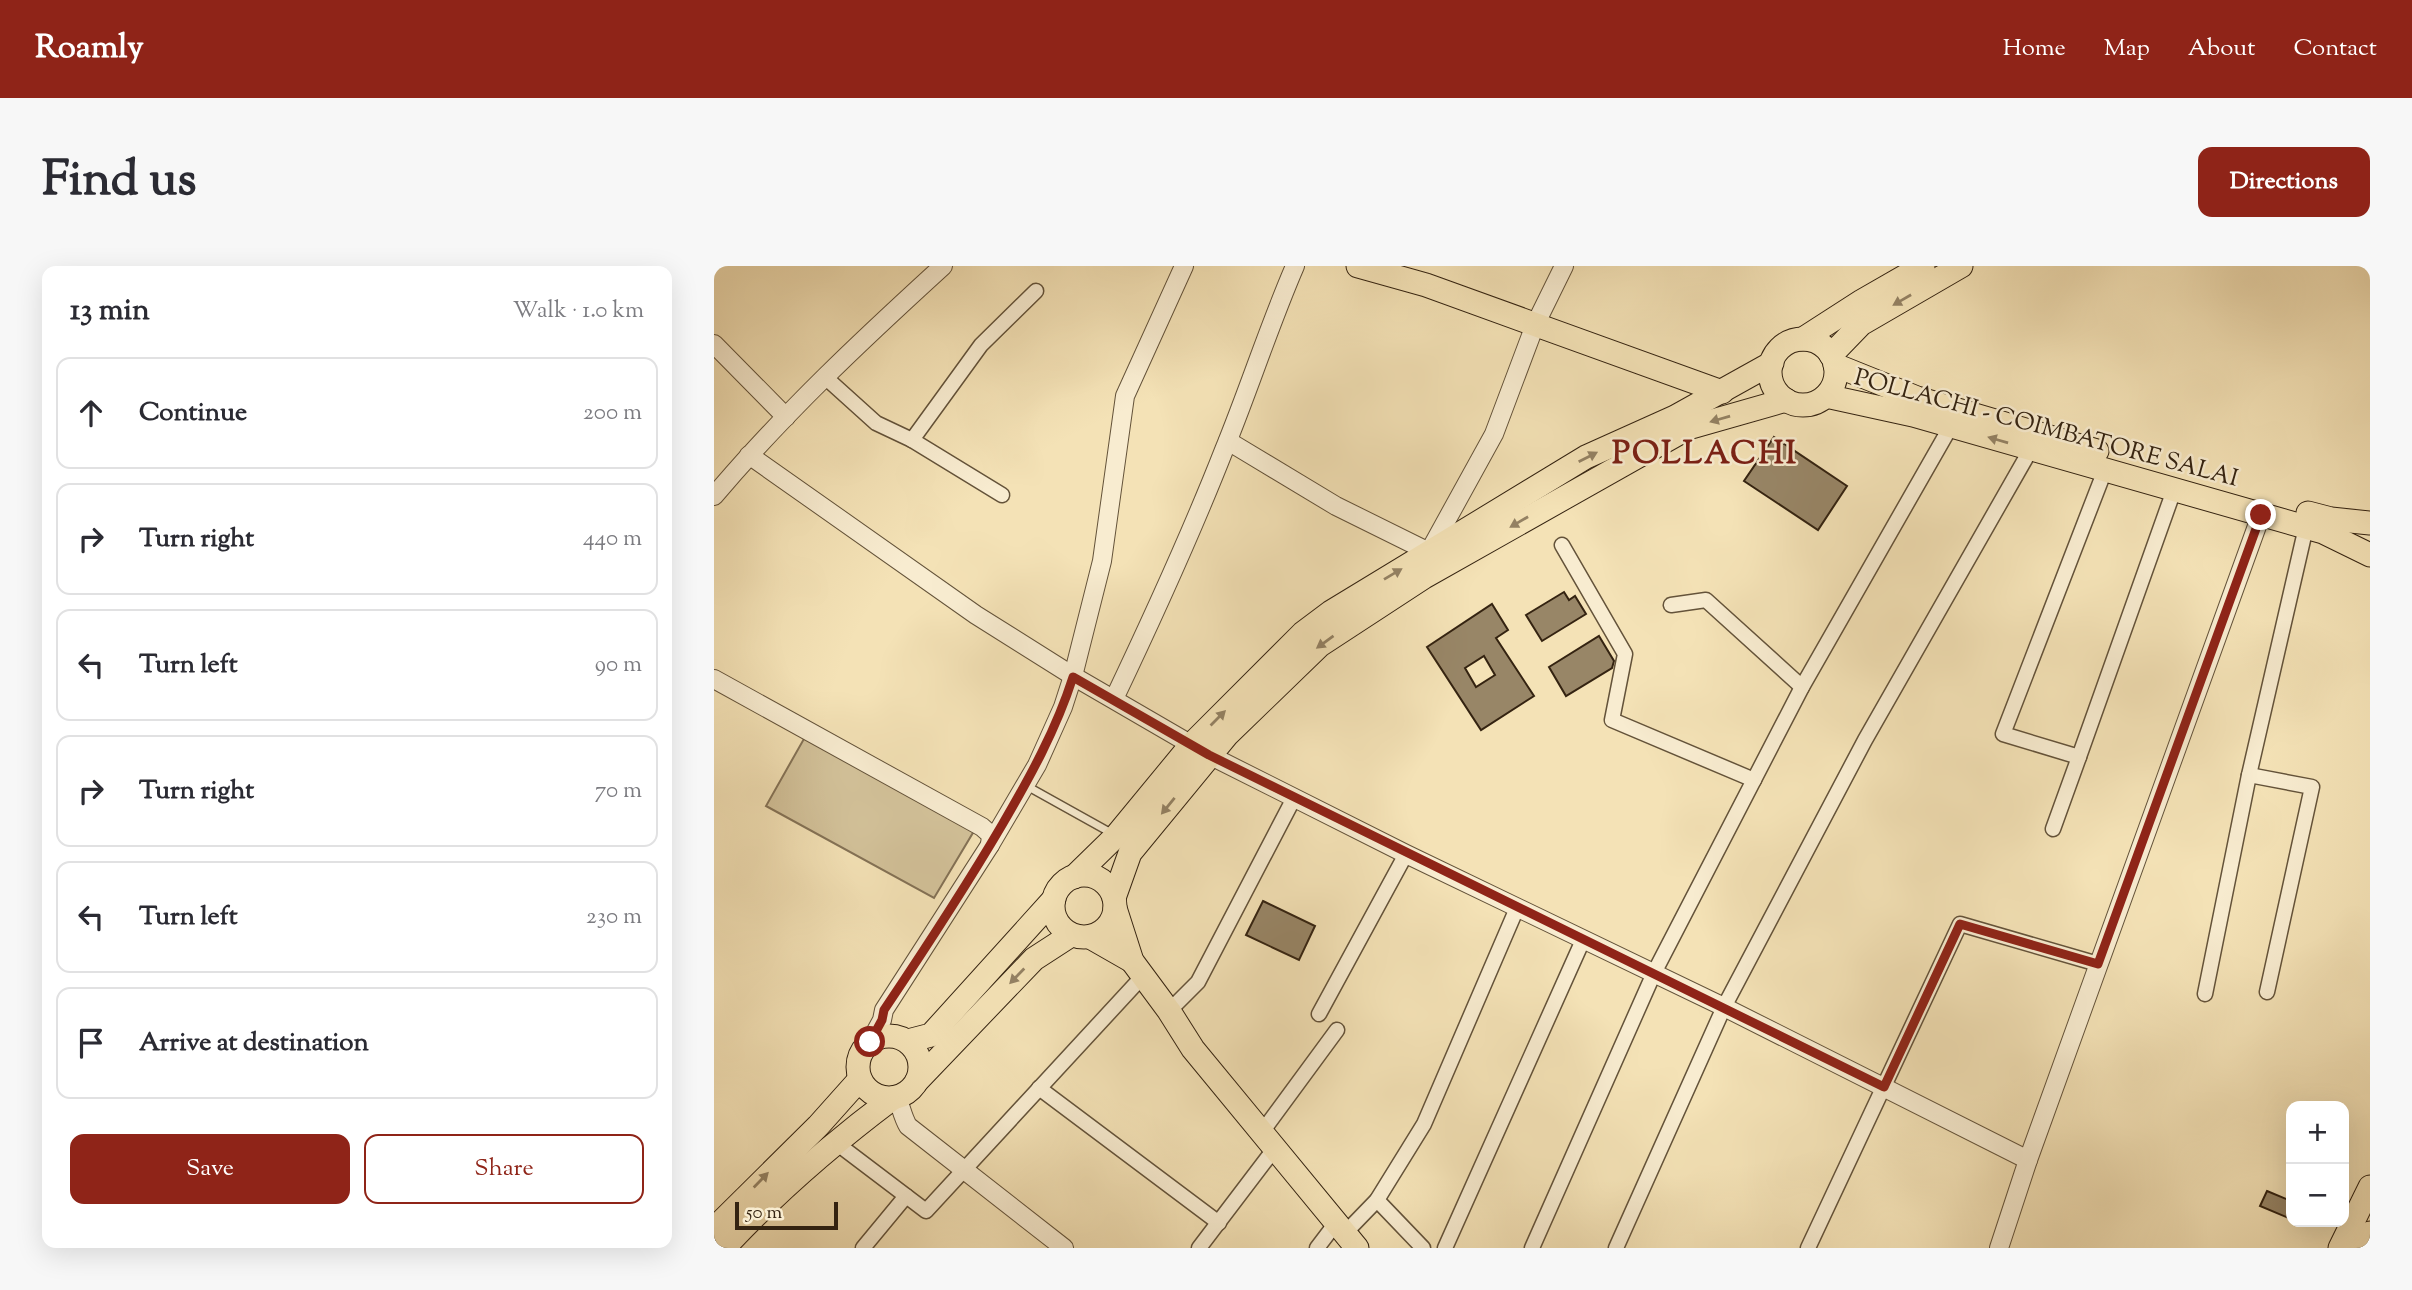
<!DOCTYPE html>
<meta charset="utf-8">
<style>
:root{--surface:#fff;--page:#f7f7f7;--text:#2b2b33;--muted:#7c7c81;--line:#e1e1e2;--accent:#8f2418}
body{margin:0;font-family:"Sorts Mill Goudy",serif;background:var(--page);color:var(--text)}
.controls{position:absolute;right:21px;bottom:21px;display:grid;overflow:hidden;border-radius:14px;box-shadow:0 7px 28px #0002}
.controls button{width:63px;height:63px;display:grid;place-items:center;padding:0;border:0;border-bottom:2px solid var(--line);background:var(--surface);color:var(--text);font:35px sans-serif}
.scale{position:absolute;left:21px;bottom:18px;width:103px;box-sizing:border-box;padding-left:7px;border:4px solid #342311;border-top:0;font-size:19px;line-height:24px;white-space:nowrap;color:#342311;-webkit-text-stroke:5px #f8ecd0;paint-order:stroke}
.stop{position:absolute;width:21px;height:21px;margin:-16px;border:5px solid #8f2418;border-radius:50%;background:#fff}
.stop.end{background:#8f2418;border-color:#fff;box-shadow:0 2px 7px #0008}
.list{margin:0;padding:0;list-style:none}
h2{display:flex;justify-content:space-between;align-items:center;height:91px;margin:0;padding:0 28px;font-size:30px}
h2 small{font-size:23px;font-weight:400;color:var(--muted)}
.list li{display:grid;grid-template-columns:46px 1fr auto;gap:21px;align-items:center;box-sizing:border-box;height:112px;margin:0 14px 14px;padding:0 14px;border:2px solid var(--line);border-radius:14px}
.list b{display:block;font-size:26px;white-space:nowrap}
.list em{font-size:23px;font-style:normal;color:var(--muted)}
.actions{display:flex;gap:14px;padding:21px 28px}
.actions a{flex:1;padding:16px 0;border:2px solid var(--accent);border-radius:14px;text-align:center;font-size:24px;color:var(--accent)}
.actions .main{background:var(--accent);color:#fff}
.icon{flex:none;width:38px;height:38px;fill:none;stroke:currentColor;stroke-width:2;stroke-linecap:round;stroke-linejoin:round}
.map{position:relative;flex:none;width:1656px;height:982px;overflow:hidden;border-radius:14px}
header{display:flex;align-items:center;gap:42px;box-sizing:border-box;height:98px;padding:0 35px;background:var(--accent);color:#fff}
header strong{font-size:33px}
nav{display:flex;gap:38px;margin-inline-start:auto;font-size:24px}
.intro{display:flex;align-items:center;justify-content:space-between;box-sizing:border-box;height:168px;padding:0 42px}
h1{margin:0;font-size:49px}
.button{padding:18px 32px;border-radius:14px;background:var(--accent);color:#fff;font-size:24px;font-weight:700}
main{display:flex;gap:42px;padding:0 42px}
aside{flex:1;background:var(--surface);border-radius:14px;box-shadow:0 7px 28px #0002}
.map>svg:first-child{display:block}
</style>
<header>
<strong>Roamly</strong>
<nav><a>Home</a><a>Map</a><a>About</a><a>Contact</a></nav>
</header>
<div class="intro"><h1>Find us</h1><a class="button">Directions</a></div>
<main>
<aside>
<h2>13 min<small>Walk · 1.0 km</small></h2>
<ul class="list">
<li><svg class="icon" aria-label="ahead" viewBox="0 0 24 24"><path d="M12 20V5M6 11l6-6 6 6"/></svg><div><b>Continue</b></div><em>200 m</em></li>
<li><svg class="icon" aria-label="right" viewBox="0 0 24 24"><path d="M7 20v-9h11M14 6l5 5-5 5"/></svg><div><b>Turn right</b></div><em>440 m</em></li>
<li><svg class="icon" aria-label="left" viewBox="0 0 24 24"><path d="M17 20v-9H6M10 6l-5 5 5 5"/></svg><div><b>Turn left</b></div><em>90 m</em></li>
<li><svg class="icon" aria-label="right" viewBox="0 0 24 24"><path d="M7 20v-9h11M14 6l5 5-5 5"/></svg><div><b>Turn right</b></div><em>70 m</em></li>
<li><svg class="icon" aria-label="left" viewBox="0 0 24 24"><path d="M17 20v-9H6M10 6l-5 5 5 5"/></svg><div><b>Turn left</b></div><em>230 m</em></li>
<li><svg class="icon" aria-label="arrive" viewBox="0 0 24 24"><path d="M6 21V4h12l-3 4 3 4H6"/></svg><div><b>Arrive at destination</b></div></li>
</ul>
<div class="actions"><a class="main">Save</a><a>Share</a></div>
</aside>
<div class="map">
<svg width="1656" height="982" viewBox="0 0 1656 982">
<rect width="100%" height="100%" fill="#f4e2b6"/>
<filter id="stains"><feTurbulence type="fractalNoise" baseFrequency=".00286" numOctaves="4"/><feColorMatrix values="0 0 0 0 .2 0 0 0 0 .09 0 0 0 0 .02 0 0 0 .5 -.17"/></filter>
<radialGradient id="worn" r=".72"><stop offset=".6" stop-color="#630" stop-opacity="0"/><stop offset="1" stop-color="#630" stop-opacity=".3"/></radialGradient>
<polygon fill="#d3c29a" stroke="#847256" stroke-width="2" points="91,471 260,565 220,632 52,540"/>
<g fill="#988667" stroke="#342311" stroke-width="2" fill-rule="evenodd">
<polygon points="1060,171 1133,220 1104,264 1030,215"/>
<polygon points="850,326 855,334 861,330 872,348 828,375 812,349"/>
<path d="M778 338 794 364 782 372 820 430 767 464 713 381ZM770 390 781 409 762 421 751 402Z"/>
<polygon points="885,370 900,395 898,402 852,430 835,401"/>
<polygon points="549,635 601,660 585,694 532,669"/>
<polygon points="1553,925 1577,935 1577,953 1546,940"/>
</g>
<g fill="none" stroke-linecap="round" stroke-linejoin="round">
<defs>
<polyline id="service" points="311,519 399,568"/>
<g id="minor">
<polyline points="111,111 162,157 198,174 288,229"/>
<polyline points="198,174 267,79 322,25"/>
<polyline points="1391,204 1289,468 1365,491 1460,224"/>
<polyline points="848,279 911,388 898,454 1040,514"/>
<polyline points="957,339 992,334 1088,421"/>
<polyline points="1535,509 1598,521 1553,726"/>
<polyline points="1339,563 1365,491"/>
<polyline points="1491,728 1535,509 1592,261"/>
<polyline points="455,745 484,716 580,532"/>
<polyline points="605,748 692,588"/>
<polyline points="325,822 505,957"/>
<polyline points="548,866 623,764"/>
<polyline points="121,876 212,945 429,710"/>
<polyline points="663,934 709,982"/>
<polyline points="631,967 663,934 710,858 803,642"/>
<polyline points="149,982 192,930"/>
<polyline points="485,982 561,882"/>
<polyline points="603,982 622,957"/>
<polyline points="731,982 869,674"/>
<polyline points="818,982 940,707 1088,421 1237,160"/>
<polyline points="902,982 1010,741 1151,474 1317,183"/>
<polyline points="1094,982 1246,658 1384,698"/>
</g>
<g id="tertiary">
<polyline points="0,78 72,151"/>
<polyline points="514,175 622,240 715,286 780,168 821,59 850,0"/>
<polyline points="35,189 262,349 359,410 495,489 692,588 1010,741 1314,894"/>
<path d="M0 230C70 147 149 73 229 0"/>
<polyline points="0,413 268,561 277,569 276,579"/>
<path d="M400 433C439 351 477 268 510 184 535 123 555 60 581 0"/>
<polyline points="156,776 168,754 170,744 276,579 323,499 349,441 359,410 388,295 411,130 470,0"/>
<path d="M183 831C187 841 189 852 194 860L350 982"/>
<polyline points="1285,982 1314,894 1547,249"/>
</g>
<g id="primary">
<polyline points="644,0 712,19 1008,126"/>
<polyline points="1089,73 1148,35 1209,0"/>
<polyline points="1117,89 1147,58 1247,0"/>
<polyline points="401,642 418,695 455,745 479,783 643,982"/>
<polyline points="376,671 418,695"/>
<polyline points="1626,982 1656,921"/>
<polyline points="1648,982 1656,967"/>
</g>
<g id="trunk">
<circle cx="1089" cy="106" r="33"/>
<polyline points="1121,99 1203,132 1383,185"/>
<polyline points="1112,130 1199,149 1609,266 1656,289"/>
<polyline points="1594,247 1617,253 1656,257"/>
<circle cx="370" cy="640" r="31"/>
<polyline points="360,611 402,570 477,479 589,367 617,346 872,191 961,151 1058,97"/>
<polyline points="400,632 416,587 513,469 606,379 710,311 974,162 1072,134"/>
<circle cx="175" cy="801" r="31"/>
<polyline points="194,775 217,769 340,633"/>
<polyline points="203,815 320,693 357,669"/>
<polyline points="0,963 104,860 146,813"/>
<path d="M10 982C61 927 119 877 179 832"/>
</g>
</defs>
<use href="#service" stroke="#64533a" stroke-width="10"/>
<use href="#minor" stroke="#64533a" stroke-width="17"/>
<use href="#tertiary" stroke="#64533a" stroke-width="20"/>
<use href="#primary" stroke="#342311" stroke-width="25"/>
<use href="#trunk" stroke="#342311" stroke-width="25"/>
<use href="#service" stroke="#f8ecd0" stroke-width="7"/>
<use href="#minor" stroke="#f8ecd0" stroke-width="14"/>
<use href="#tertiary" stroke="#f8ecd0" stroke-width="18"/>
<use href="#primary" stroke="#f4e2b6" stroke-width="23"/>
<use href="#trunk" stroke="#f4e2b6" stroke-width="23"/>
</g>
<defs><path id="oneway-solid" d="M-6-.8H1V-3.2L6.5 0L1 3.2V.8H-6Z" transform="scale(1.75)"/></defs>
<g fill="#948264">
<use href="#oneway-solid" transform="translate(1188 34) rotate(150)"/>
<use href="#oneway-solid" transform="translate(1006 153) rotate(164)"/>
<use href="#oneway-solid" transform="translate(1284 174) rotate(-164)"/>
<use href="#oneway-solid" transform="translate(874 191) rotate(-27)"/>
<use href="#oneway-solid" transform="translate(805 256) rotate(150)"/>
<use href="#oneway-solid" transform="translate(679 308) rotate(-31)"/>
<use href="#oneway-solid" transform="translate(611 376) rotate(144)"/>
<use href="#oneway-solid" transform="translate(504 452) rotate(-45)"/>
<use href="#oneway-solid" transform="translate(454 540) rotate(129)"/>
<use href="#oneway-solid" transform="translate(303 710) rotate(134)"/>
<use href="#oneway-solid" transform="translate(47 914) rotate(-46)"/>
</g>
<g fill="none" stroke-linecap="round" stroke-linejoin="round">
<path stroke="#8f2418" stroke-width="9" d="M156 776 168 754 170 744C211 683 251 622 288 559 316 511 342 464 359 411L495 489 1170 821 1246 658 1384 698 1547 249"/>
</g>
<g text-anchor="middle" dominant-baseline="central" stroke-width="5" stroke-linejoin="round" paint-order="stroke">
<g font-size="24" fill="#342311" stroke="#f8ecd0">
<text transform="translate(1332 163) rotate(15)">POLLACHI - COIMBATORE SALAI</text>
</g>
<g font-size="32" font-weight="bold" letter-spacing="2" fill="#7a1f14" stroke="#f8ecd0">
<text x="991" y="189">POLLACHI</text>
</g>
</g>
<rect width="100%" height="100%" filter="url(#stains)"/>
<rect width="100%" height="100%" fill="url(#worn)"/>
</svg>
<div class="controls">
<button>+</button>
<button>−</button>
</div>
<div class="scale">50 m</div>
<div class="stop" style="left:156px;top:776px"></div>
<div class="stop end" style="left:1547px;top:249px"></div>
</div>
</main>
